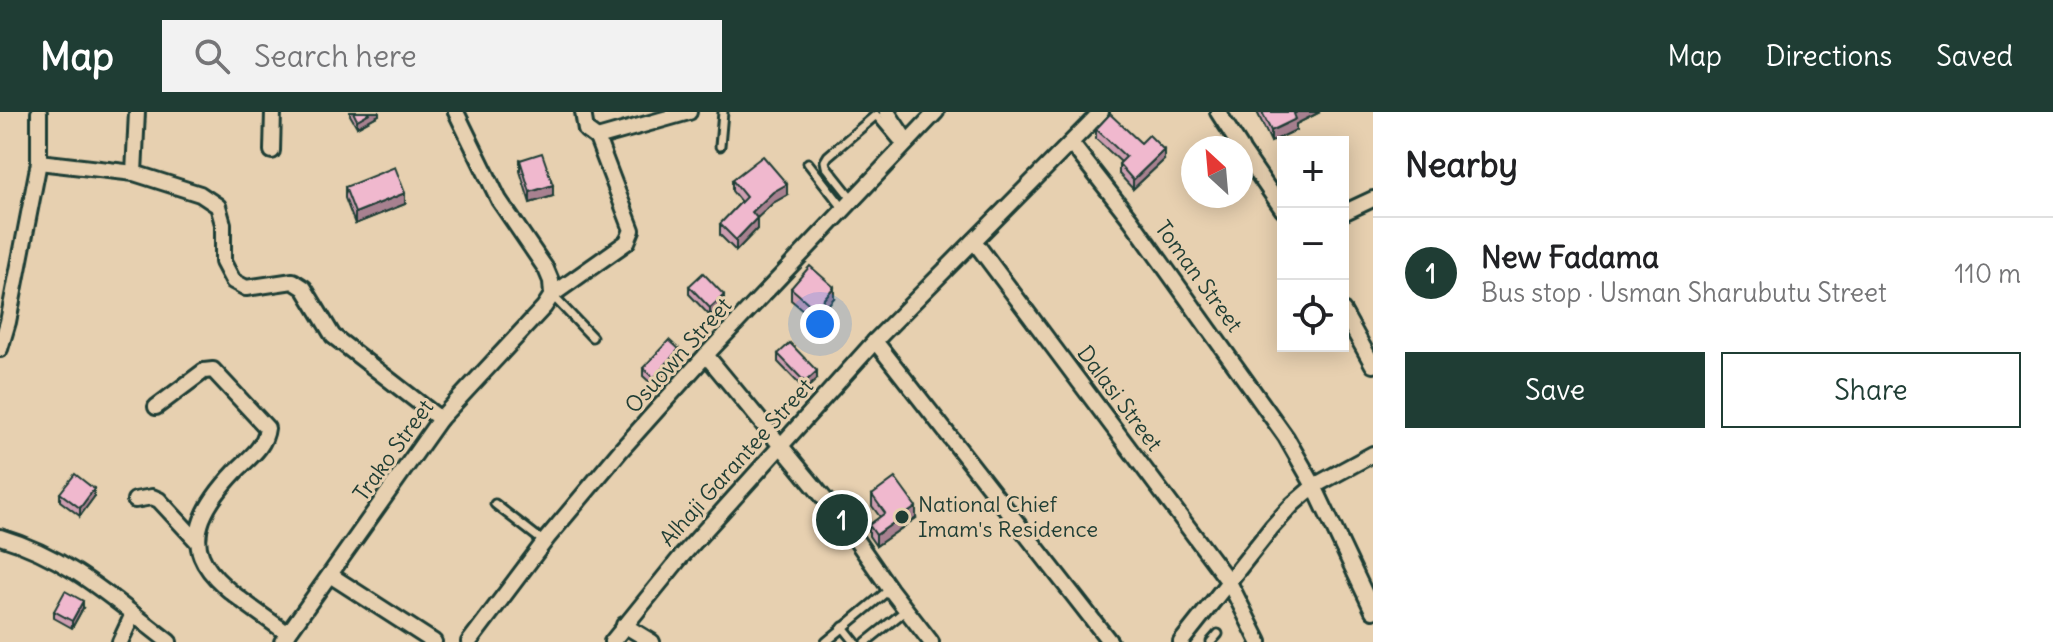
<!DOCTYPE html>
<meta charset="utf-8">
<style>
:root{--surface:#fff;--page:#f2f2f2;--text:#202124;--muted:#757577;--line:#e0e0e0;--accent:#1f3d34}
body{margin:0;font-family:Delius,sans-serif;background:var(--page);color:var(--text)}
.controls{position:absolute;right:24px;top:24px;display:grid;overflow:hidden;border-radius:0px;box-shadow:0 4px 20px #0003}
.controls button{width:72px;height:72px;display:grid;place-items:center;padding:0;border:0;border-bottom:2px solid var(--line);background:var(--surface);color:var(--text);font:40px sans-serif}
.compass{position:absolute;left:1181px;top:24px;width:72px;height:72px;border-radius:50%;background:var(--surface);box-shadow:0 4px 20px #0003;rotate:334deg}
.you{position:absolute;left:820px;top:212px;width:28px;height:28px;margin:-20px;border:6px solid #fff;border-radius:50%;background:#1a73e8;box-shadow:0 0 0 12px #1a73e833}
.badge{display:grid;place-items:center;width:52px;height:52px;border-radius:50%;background:var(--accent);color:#fff;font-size:26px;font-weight:700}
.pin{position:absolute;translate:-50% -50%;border:4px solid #fff;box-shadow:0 2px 8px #0006}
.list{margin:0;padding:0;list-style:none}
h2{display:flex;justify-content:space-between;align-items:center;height:104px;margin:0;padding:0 32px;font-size:34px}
h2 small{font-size:26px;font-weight:400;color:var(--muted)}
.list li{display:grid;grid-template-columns:52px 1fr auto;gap:24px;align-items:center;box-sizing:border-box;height:112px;padding:0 32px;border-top:2px solid var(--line)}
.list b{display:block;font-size:30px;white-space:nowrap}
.list p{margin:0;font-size:26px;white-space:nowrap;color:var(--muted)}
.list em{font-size:26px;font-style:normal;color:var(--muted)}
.actions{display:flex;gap:16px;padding:24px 32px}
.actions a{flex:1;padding:18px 0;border:2px solid var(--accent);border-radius:0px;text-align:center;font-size:28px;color:var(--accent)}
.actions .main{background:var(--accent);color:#fff}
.icon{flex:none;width:44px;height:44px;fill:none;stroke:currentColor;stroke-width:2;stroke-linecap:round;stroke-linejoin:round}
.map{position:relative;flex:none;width:1373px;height:530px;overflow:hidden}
header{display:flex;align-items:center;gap:48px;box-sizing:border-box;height:112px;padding:0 40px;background:var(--accent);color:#fff}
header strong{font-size:38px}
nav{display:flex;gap:44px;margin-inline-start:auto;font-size:28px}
.search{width:560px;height:72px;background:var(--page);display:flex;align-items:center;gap:20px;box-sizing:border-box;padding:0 28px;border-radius:0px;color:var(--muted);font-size:30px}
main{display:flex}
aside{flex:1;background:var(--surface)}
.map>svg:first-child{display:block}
</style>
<header>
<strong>Map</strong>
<div class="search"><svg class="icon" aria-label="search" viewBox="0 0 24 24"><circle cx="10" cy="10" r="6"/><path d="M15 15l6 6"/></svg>Search here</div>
<nav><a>Map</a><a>Directions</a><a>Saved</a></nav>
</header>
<main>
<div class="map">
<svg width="1373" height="530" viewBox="0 0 1373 530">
<rect width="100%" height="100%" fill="#e7d0b0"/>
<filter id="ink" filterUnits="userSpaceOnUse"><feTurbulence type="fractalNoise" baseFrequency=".0125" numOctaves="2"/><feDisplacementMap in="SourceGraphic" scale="16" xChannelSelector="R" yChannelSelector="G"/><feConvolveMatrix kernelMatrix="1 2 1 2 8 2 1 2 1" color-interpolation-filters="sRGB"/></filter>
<g filter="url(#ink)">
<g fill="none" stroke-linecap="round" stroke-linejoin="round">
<defs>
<g id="service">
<polyline points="720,34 723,0"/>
<polyline points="808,51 844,97"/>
<polyline points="853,88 826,54 825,49 828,44 876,3 902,34"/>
<polyline points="552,183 592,225"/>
<polyline points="495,392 544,430"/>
<polyline points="843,515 855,530"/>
<polyline points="826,530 890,477"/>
<polyline points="866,530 906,498"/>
<polyline points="1211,530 1218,522"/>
</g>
<g id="minor">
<polyline points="137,0 134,61 200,82 218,94 223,112 223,150 233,169 246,176 293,169 304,176 333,224 440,307"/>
<polyline points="456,0 499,88 546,157 551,169 552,183"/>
<polyline points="583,0 586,18 597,26 689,0"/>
<polyline points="887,0 907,30"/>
<polyline points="1218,0 1241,36"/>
<polyline points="1071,31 1131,108 1286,325 1314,374 1373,499"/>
<polyline points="1241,37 1283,98"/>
<polyline points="272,39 273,0"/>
<polyline points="39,50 134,61"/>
<polyline points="1343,101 1373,87"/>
<polyline points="974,129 1229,470 1259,530"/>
<polyline points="1343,199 1373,253"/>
<polyline points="875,229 1110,530"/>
<polyline points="0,237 8,210 39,50 39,0"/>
<polyline points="706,243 842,408 890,477 931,530"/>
<path d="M156 295 204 259 213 258 267 316C265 335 249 346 236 359 155 444 219 470 288 522"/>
<polyline points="135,388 152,385 159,388 196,428"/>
<path d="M0 425C70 446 113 487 169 530"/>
<polyline points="330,463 434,530"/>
<polyline points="624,513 652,530"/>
<polyline points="120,530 133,502"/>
<polyline points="282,530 440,307 544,195 552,183 627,130 632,118 597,26"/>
<polyline points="469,530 548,425 621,338 706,243 936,0"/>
<polyline points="612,530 680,446 875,229 1101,0"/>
<polyline points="1181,530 1272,415 1293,392 1314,374 1373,342"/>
</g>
</defs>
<use href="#service" stroke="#1f3d34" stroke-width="13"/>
<use href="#minor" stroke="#1f3d34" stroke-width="20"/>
<use href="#service" stroke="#e7d0b0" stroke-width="7"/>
<use href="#minor" stroke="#e7d0b0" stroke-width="14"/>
</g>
<g fill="#ce9eb1" stroke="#1f3d34" stroke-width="2">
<polygon points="350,0 379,0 379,3 357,15 350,3"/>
<polygon points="1257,0 1320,0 1296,12 1296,18 1271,30"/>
<polygon points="1096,17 1141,31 1164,48 1133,77 1119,62 1119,52 1121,50 1096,27"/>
<polygon points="520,48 553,84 530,91 520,59"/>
<polygon points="732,68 787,83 773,91 757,106 757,117 736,139 720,123 720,112 741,90 732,79"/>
<polygon points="345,75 405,92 355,112 345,86"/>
<polygon points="689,174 724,191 710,204 689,182"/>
<polygon points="791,176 834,186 815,208 791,188"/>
<polygon points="778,242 817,267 805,278 778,250"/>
<polygon points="679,245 654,274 643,264 643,256"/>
<polygon points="60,381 94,385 80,404 60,389"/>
<polygon points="872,383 916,406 876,434 869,424 869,413 880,405 872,394"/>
<polygon points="83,496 72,516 54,506 54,499"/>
</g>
<g fill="#a88190" stroke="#1f3d34" stroke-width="2">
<polygon points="371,0 379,0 379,3 357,15 357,8"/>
<polygon points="1297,0 1320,0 1296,12 1296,18 1271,30 1271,19"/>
<polygon points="1164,38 1164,48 1133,77 1133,68"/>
<polygon points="787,72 787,83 773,91 752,111 752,100 773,80"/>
<polygon points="553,73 553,84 530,91 530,80"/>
<polygon points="405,81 405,92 355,112 355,101"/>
<polygon points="757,106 757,117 736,139 736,128"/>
<polygon points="834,175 834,186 815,208 815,197"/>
<polygon points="724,183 724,191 710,204 710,196"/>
<polygon points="679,237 679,245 654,274 654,266"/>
<polygon points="817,259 817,267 805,278 805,270"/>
<polygon points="94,377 94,385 80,404 80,396"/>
<polygon points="916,395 916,406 876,434 876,423"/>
<polygon points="83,489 83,496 72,516 72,509"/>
</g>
<g fill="#f0b8ce" stroke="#1f3d34" stroke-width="2">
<polygon points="353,0 371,0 357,8"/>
<polygon points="1262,0 1297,0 1294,2 1296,7 1271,19"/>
<polygon points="1110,2 1141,31 1149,23 1164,38 1133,68 1119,52 1126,45 1096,17"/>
<polygon points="542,41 553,73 530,80 520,48"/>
<polygon points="763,44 787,72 773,80 752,100 757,106 736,128 720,112 746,85 732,68"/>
<polygon points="395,55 405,81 355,101 345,75"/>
<polygon points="810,154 834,175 815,197 791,176"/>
<polygon points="703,161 724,183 710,196 689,174"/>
<polygon points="669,228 679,237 654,266 643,256"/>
<polygon points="790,231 817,259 805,270 778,242"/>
<polygon points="75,362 94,377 80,396 60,381"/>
<polygon points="895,366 916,395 876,423 869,413 885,401 872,383"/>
<polygon points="65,479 83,489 72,509 54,499"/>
</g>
</g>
<circle fill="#1f3d34" stroke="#e7d0b0" stroke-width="3" cx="902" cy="405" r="8"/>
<g text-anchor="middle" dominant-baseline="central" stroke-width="6" stroke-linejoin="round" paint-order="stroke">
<g font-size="22" fill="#1f3d34" stroke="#e7d0b0">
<text transform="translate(1199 164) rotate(54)">Toman Street</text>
<text transform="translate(678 243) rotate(-48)">Osuown Street</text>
<text transform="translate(1120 286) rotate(53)">Dalasi Street</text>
<text transform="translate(393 338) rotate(-54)">Trako Street</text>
<text transform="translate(736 350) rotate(-48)">Alhaji Garantee Street</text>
</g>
<g font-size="22" fill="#1f3d34" stroke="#e7d0b0" text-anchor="start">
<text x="918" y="392">National Chief<tspan x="918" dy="25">Imam's Residence</tspan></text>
</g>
</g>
</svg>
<div class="controls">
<button>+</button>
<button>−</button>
<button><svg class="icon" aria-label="locate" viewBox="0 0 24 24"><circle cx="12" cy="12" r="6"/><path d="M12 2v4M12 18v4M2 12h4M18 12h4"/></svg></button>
</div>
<svg class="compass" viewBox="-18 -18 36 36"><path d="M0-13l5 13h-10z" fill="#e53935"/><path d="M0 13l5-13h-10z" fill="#757577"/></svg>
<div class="you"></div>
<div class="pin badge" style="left:842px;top:408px">1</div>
</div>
<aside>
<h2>Nearby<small></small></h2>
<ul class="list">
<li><span class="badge">1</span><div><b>New Fadama</b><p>Bus stop · Usman Sharubutu Street</p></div><em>110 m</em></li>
</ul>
<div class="actions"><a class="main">Save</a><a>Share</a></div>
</aside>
</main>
